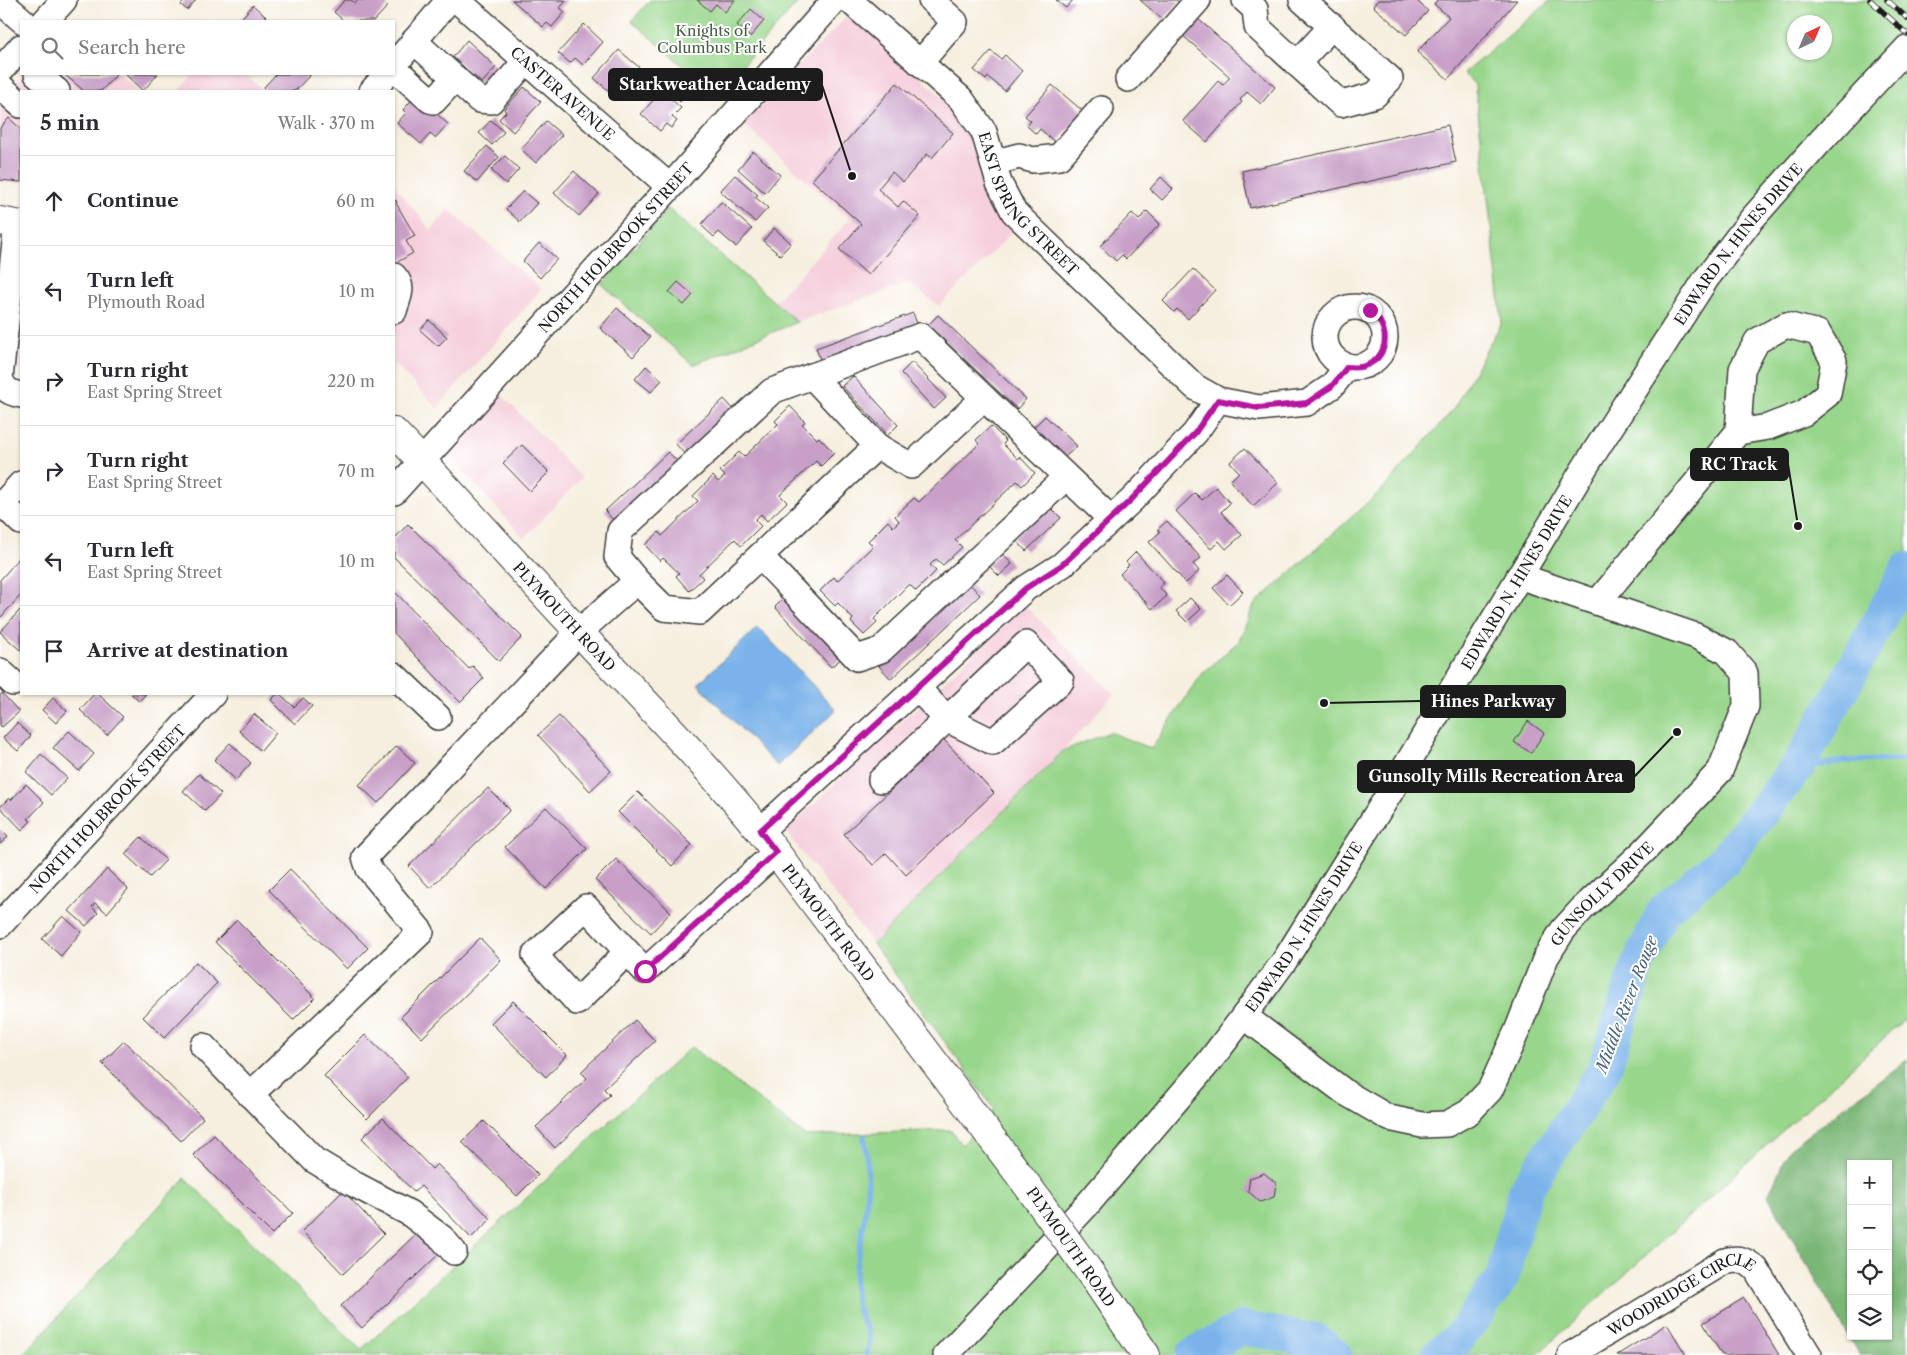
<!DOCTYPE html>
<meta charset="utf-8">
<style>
:root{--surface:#fff;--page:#f7f7f7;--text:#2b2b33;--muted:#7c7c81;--line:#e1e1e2}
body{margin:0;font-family:"Libre Caslon Text",serif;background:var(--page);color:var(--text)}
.controls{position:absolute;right:15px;bottom:15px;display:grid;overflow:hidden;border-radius:0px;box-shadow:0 1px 4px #0004}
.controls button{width:45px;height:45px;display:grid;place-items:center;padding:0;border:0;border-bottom:1px solid var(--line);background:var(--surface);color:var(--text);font:25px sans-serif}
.compass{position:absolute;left:1787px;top:15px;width:45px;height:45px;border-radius:50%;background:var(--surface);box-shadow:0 1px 4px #0004;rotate:44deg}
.stop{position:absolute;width:15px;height:15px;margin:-11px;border:4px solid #b5179e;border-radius:50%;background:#fff}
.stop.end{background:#b5179e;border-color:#fff;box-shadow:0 1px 5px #0008}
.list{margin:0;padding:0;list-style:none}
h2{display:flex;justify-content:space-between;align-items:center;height:65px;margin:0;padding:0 20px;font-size:21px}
h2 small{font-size:16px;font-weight:400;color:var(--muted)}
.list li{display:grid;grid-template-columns:32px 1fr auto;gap:15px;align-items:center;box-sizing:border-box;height:90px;padding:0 20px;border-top:1px solid var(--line)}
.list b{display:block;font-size:19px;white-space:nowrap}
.list p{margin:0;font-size:16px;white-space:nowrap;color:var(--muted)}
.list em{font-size:16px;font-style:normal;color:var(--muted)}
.icon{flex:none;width:28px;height:28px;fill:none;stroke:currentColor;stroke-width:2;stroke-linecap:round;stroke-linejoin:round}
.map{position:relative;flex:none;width:1907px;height:1355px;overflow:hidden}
.search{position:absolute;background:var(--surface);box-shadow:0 1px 4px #0004;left:20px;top:20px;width:375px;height:55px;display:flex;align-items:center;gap:12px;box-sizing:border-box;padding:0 18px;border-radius:0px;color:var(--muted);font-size:19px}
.panel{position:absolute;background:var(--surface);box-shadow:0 1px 4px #0004;left:20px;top:90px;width:375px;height:605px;border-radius:0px}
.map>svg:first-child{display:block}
</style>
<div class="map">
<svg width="1907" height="1355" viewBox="0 0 1907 1355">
<rect width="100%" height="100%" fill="#fff"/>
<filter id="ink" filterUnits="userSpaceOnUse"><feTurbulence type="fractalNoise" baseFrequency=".02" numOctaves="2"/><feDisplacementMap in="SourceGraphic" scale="10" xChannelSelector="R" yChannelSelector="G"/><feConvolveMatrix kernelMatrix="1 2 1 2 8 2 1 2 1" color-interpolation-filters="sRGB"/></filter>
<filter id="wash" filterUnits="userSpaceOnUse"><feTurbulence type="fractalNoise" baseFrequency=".0096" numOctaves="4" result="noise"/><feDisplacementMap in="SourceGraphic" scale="20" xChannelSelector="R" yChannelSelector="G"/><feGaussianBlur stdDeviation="1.12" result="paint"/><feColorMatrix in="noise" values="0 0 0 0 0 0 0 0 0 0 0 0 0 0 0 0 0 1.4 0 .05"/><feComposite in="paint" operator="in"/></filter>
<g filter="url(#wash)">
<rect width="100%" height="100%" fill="#f6efdf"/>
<g fill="#f5cfdc">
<polygon points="850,13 969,122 990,197 1016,225 1003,242 939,306 909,283 797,322 775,302 850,219 743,124"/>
<polygon points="24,74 119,74 139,91 21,91 21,184 0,182 0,101"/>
<polygon points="193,74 246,74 265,91 178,91"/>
<polygon points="394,185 431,230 449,210 542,289 437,408 394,363"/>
<polygon points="502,395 582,478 524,538 449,456"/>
<polygon points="1025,606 1114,694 1063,751 873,944 785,831"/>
</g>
<g fill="#98d68b" stroke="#5a7954" fill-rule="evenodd">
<polygon points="650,0 800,0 716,95 632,21"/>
<path d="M1551 0H1907V1017L1537 1355H23L185 1178 361 1350 691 1047 805 1136 950 1130 962 1145 994 1109 873 944 1063 751 1110 732 1151 749 1202 674 1239 641 1254 605 1386 486 1453 410 1502 322 1475 85 1464 73ZM1794 22H1824V52H1794Z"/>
<polygon points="668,209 797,322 693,365 602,285"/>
</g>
<path fill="#7ab777" stroke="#4b6a4a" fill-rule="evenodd" d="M1907 1060V1355H1859L1768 1196 1789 1149ZM1851 1164H1888V1336H1851Z"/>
<polygon fill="#7ab3ea" stroke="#4b6883" points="758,627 836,710 777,766 698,684"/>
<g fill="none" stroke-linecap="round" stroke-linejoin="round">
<g stroke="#7ab3ea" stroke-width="5.5">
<polyline points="1798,766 1820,765 1844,761 1907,760"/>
<path d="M864 1137C871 1175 867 1203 861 1240 858 1257 853 1276 855 1294 856 1300 857 1310 860 1316 868 1334 874 1335 866 1355"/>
</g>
<g stroke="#7ab3ea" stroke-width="34">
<polyline points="1193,1355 1242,1328 1318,1341 1335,1355"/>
<polyline points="1438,1355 1460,1337 1502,1278 1525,1191 1604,1070 1638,964 1664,910 1724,860 1798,766 1839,695 1907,569"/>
</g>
</g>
<g id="blocks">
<g fill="#c89fc7">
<polygon points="185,0 196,0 187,10 181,5"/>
<polygon points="345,0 351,0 355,3 357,0 382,0 388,6 374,21 344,21 334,12"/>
<polygon points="512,0 565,0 566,1 560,8 565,12 552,27 547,23 543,27"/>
<polygon points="697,0 735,0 725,12 716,4 710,11"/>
<polygon points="1056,0 1073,0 1066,8"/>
<polygon points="1140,0 1176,0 1179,2 1163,20"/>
<polygon points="1378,0 1416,0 1428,11 1406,35 1373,6"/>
<polygon points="1437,0 1517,0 1448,79 1417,52 1449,17 1434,4"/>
<polygon points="253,5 266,17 262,21 239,21"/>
<polygon points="751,9 764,21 750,37 737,25"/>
<polygon points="1197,18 1275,87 1261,104 1247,92 1240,100 1242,102 1207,142 1183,121 1218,81 1223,85 1230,77 1182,35"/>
<polygon points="584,24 603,42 583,65 575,58 570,63 558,53"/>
<polygon points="467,40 496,67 482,83 474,76 468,84 459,76 466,69 453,57"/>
<polygon points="619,50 641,69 616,97 594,78"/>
<polygon points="991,51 1001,59 1005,55 1022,71 1005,91 988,77 986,80 974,70"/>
<polygon points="680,70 696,84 680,102 672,95 670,98 681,108 672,117 677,121 671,128 666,124 660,131 641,114"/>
<polygon points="64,74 117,74 101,91 84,91"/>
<polygon points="125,74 158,74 143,91"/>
<polygon points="276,74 311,74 295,91 268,91 264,87"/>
<polygon points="897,83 953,133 932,158 927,154 903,182 892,172 878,189 898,207 903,201 920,216 868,275 839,249 861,224 812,180"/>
<polygon points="1052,85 1084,112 1056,143 1040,129 1036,134 1027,126 1031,121 1025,116"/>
<polygon points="524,87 541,102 513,132 499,119 506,112 504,109"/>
<polygon points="416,95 448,124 435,138 430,134 421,144 397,123 406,113 403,110"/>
<polygon points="9,118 21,129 21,182 0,180 0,128"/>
<polygon points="491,120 504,132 492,145 479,133"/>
<polygon points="546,121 562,135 536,163 521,149"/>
<polygon points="1448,125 1456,162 1250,208 1242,171"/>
<polygon points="487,146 499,157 477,182 464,171"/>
<polygon points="753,151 780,175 765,193 738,169"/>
<polygon points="505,156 519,169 506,184 491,170"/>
<polygon points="574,171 599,194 579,216 554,193"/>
<polygon points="735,175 758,195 755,197 768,208 755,222 720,191"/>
<polygon points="1161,177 1173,189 1162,200 1150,189"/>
<polygon points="523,191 537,203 520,222 506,209"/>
<polygon points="396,200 397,203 396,203 415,236 406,241 413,253 394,264 394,201"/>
<polygon points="721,202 752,229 736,247 719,232 714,237 701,225"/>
<polygon points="1147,211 1160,224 1126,259 1122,255 1116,261 1100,246 1132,213 1139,220"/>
<polygon points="774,228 791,243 780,255 763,241"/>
<polygon points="539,243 557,259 540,278 523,261"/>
<polygon points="1193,269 1215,290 1188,319 1177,309 1174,312 1163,301"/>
<polygon points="678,282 693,295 684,305 669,292"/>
<polygon points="617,308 650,337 633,357 600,328"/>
<polygon points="913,313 918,326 821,362 816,348"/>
<polygon points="938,315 1026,399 1017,409 928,325"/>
<polygon points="429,320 447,337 438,346 420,330"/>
<polygon points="912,362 946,398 934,409 901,373"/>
<polygon points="646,366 662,380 651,392 635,379"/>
<polygon points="853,376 898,425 888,435 842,386"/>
<polygon points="724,399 736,412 687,457 676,444"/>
<polygon points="790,406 805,422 802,424 817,439 819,437 834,453 821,466 816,461 780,495 787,502 767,521 761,514 755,520 761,526 741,546 735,539 699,574 703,578 689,591 676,576 679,573 663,558 660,561 645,545 659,532 662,536 698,501 693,496 713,476 718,482 725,476 720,471 739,452 744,457 778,424 775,421"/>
<polygon points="1045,416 1077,446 1064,458 1033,428"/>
<polygon points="991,426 1006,441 1003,444 1018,459 1020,457 1035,473 1022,486 1017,481 955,540 962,547 943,565 936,559 930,565 936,571 916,591 909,584 874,619 877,623 864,635 851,622 853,619 838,603 835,606 820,591 834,577 837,581 873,546 868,541 888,521 893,527 899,521 895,516 914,498 919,502 979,444 976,440"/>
<polygon points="522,445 549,472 530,491 503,463"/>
<polygon points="1245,448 1278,483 1253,506 1230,481 1239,472 1230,462"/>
<polygon points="668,452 679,463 616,523 605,511"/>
<polygon points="1216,487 1230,503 1221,512 1242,535 1226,549 1219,541 1211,549 1176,511 1195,493 1202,500"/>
<polygon points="1048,505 1061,518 1026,551 1014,538"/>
<polygon points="1167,521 1201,558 1193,564 1199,571 1186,583 1149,542 1160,532 1158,529"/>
<polygon points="408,524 522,637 499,661 394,557 394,539"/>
<polygon points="1001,552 1012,564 999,576 988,565"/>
<polygon points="1136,552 1164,583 1159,587 1167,596 1152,609 1120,574 1129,565 1126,562"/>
<polygon points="21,556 21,595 0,618 0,580"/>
<polygon points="1227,575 1243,592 1229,605 1213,588"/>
<polygon points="969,583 980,595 891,679 879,666"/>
<polygon points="394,591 469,669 473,666 484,678 460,702 394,633"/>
<polygon points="786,596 843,657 831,667 775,607"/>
<polygon points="1190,598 1201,609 1187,622 1176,611"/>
<polygon points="21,609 21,649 20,650 0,632"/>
<polygon points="2,693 19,712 2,727 0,725 0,696"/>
<polygon points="94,694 98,694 123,717 107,735 80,710"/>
<polygon points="131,694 146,694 139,701"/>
<polygon points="277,694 280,694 294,707 303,698 312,706 295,724 271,700"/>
<polygon points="53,698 67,711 56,723 42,710"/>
<polygon points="254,714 276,733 261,751 239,731"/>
<polygon points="559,716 611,771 590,791 538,735"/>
<polygon points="1528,721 1544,733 1531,753 1514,742"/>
<polygon points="17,723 31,736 18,751 3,738"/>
<polygon points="69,731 94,754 79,771 53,748"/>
<polygon points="944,740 994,793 906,875 886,853 873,865 844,834"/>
<polygon points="230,743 251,763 236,780 214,760"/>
<polygon points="397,746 415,763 378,803 359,785"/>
<polygon points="41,754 67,778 51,795 26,772"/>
<polygon points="199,774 221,794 205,811 183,791"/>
<polygon points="26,784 44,802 28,819 31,821 22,830 0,807 9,798 11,800"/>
<polygon points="488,788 510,810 430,888 409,866"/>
<polygon points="638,792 692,845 672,866 618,812"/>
<polygon points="546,807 587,849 546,889 505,847"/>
<polygon points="0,829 8,837 0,844"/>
<polygon points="141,837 166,860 150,877 125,854"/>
<polygon points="616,859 671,912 651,933 595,880"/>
<polygon points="107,869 128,889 107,913 95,903 92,907 98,913 86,926 69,911"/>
<polygon points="290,869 368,948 347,969 269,890"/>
<polygon points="63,916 81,932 61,956 42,939"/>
<polygon points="237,920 315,998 293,1020 215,942"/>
<polygon points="480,938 501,960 422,1038 401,1017"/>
<polygon points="196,962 217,983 164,1038 143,1017"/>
<polygon points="513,1001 567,1055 546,1077 491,1023"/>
<polygon points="635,1020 655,1041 604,1089 610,1095 555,1148 536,1127 587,1078 581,1072"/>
<polygon points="365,1035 408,1077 367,1119 324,1076"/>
<polygon points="124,1041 203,1118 181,1141 102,1063"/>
<polygon points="383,1118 432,1169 437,1164 491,1219 471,1238 421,1186 414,1192 362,1138"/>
<polygon points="484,1121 538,1175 517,1196 462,1142"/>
<polygon points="214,1135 293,1213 272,1234 193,1155"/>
<polygon points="1264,1173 1276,1183 1274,1197 1260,1202 1248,1191 1250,1178"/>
<polygon points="343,1191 384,1234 343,1274 302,1231"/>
<polygon points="421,1229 442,1251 362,1328 341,1306"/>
<polygon points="1744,1298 1779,1355 1722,1355 1703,1323"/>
<polygon points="1667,1324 1686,1355 1617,1355"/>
</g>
</g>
</g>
<g filter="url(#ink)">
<use href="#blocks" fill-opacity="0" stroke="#3d3c39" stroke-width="1"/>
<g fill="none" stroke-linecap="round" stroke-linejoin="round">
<defs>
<g id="minor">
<path id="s1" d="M457 0 670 187"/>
<path id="s2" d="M849 0 961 99 984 132 999 183 1014 212 1195 387 1218 400 1259 408 1307 403 1332 386 1347 367"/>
<polyline points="1245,0 1255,9 1257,27 1341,104 1375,95 1390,79 1302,0"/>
<polyline points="0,1 23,21"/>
<polyline points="45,21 64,0"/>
<polyline points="414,41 479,100 491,101 527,60"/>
<polyline points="920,63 955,22 931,0"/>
<polyline points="1297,64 1332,26"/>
<polyline points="394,65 449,0"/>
<polyline points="394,68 430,100 434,101 455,78"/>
<polyline points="0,71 21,47"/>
<polyline points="37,74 57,91"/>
<polyline points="1128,79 1198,0"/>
<polyline points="0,86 21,105"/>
<polyline points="372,91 387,74"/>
<polyline points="993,163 1019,156 1033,160 1059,157 1101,109"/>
<path d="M17 224 0 378C4 390 10 393 21 395"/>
<path d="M394 276C405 288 398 296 394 311"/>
<circle cx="1355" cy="337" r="30"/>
<polyline points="812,376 877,446"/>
<polyline points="984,398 1111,519"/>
<path id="s3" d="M394 492 670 187 835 0"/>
<polyline points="3,504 21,522"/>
<polyline points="0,507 21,484"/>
<polyline points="760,556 857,658 881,650 1066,477"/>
<polyline points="1598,602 1738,432 1768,427 1804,413 1828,394 1834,361 1818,333 1786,325 1757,341 1742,369 1738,432"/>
<polyline points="0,671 13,683"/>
<polyline points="394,675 438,717"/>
<polyline points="881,780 947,719 993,742 1061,681 1026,644 947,719 917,688"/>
<polyline points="760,831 1026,588 1062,565 1133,499 1195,433 1218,400"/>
<path id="s4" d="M0 925 213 694"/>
<polyline points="627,952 577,1002 535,955 586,907 645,971 776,852"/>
<path id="s5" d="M1244 1016 1346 1093 1389 1118 1422 1125 1447 1124 1469 1112 1490 1090 1517 1031 1546 957 1563 930 1582 909 1645 850 1720 771 1746 706 1745 673 1727 652 1696 636 1519 576"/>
<polyline points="203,1046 314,1160 352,1183 409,1213 442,1238 454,1252"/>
<polyline points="250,1095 421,932 369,869 365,857 579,632 637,581 664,608 700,612 877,446 911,466 984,398 920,336 772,391 620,531 617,557 637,581"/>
<path id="s6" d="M946 1355 1087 1205 1209 1062 1244 1016 1285 960 1326 894 1391 791 1585 467 1706 279 1751 220 1818 144 1907 48"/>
<path id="s7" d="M1570 1355 1725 1261C1738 1257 1746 1260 1756 1269L1809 1355"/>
</g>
<g id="major">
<polyline points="0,221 21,225"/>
<path id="s8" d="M394 432C457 497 517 566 579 632 641 698 703 761 760 831L1030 1189"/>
<polyline points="1091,1274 1146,1355"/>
</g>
</defs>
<use href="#minor" stroke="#3d3c39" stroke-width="28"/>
<use href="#major" stroke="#3d3c39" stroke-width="30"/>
<use href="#minor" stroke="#fff" stroke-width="25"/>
<use href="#major" stroke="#fff" stroke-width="28"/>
<defs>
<g id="rail">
<polyline points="1870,0 1907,34"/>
<polyline points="1887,0 1907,18"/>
</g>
</defs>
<use href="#rail" stroke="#1c1c1c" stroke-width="5.5"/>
<use href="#rail" stroke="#fff" stroke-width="4" stroke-dasharray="11" stroke-linecap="butt"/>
<defs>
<polyline id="major-bridge" points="1030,1189 1091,1274"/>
</defs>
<use href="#major-bridge" stroke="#3d3c39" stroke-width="30" stroke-linecap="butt"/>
<use href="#major-bridge" stroke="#fff" stroke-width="28"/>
</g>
</g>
<g fill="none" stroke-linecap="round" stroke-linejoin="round" filter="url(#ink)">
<path stroke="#b5179e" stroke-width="6" d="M645 971 776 852 760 831 1026 588 1062 565 1132 499 1195 433 1218 400 1259 408 1307 403 1332 386 1347 367C1384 372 1398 334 1370 310"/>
</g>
<g text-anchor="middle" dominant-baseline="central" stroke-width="4" stroke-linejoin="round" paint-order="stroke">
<g font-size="15" fill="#475d43" stroke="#fff">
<text x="712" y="30">Knights of<tspan x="712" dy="17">Columbus Park</tspan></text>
</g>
<g font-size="15" fill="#1c1c1c" stroke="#fff">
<text stroke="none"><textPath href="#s1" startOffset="141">CASTER AVENUE</textPath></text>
<text stroke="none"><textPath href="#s2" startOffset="276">EAST SPRING STREET</textPath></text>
<text stroke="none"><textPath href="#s6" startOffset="1369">EDWARD N. HINES DRIVE</textPath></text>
<text stroke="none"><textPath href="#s3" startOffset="330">NORTH HOLBROOK STREET</textPath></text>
<text stroke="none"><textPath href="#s6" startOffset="964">EDWARD N. HINES DRIVE</textPath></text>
<text stroke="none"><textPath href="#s8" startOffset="251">PLYMOUTH ROAD</textPath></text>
<text stroke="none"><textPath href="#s4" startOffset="158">NORTH HOLBROOK STREET</textPath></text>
<text stroke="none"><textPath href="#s5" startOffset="521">GUNSOLLY DRIVE</textPath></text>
<text stroke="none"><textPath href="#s8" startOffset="656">PLYMOUTH ROAD</textPath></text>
<text stroke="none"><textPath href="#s6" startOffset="559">EDWARD N. HINES DRIVE</textPath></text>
<text transform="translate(1071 1247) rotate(55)">PLYMOUTH ROAD</text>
<text stroke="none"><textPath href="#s7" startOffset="129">WOODRIDGE CIRCLE</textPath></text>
</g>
<g font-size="16" font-style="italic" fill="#466079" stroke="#fff">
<text transform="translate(1626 1004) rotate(-69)">Middle River Rouge</text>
</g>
</g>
<path fill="none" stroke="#1c1c1c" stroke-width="2" d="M852 176L822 85M1798 526L1788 464M1324 703L1421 701M1677 732L1634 777"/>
<g fill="#1c1c1c" stroke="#fff" stroke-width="2">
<circle cx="852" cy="176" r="5"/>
<circle cx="1798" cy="526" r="5"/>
<circle cx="1324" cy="703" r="5"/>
<circle cx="1677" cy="732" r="5"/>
</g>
<g fill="#1c1c1c" stroke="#1c1c1c" stroke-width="2">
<rect x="609" y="69" width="213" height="31" rx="5"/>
<rect x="1691" y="449" width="97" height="31" rx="5"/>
<rect x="1421" y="686" width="144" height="31" rx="5"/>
<rect x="1358" y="761" width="276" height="31" rx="5"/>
</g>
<g font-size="16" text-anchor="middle" font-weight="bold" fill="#fff">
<text x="715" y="90">Starkweather Academy</text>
<text x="1739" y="470">RC Track</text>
<text x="1493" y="707">Hines Parkway</text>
<text x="1496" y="782">Gunsolly Mills Recreation Area</text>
</g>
</svg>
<div class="controls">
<button>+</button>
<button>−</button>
<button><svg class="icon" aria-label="locate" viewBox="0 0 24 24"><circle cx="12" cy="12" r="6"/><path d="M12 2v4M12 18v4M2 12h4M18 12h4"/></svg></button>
<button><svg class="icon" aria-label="layers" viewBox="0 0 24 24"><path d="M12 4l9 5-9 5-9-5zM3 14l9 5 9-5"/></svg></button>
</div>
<svg class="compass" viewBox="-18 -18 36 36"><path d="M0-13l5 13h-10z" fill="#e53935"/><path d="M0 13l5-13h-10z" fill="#7c7c81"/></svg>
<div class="stop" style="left:645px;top:971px"></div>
<div class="stop end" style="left:1370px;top:310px"></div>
<div class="search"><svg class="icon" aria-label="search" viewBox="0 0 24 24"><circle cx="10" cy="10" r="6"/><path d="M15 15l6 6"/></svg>Search here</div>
<section class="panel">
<h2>5 min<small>Walk · 370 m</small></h2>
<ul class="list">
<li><svg class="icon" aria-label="ahead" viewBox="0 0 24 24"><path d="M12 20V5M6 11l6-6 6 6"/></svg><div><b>Continue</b></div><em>60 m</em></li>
<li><svg class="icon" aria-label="left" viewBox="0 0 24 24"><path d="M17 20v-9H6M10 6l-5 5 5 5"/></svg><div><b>Turn left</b><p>Plymouth Road</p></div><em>10 m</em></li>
<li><svg class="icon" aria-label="right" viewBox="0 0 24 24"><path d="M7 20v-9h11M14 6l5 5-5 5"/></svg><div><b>Turn right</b><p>East Spring Street</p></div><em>220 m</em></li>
<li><svg class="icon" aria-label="right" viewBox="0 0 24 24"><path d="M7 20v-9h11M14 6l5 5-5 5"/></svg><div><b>Turn right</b><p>East Spring Street</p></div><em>70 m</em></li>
<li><svg class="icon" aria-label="left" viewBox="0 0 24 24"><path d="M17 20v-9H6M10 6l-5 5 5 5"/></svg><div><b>Turn left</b><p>East Spring Street</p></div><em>10 m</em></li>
<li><svg class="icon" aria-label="arrive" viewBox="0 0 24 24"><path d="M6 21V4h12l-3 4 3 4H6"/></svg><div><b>Arrive at destination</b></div></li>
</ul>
</section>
</div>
